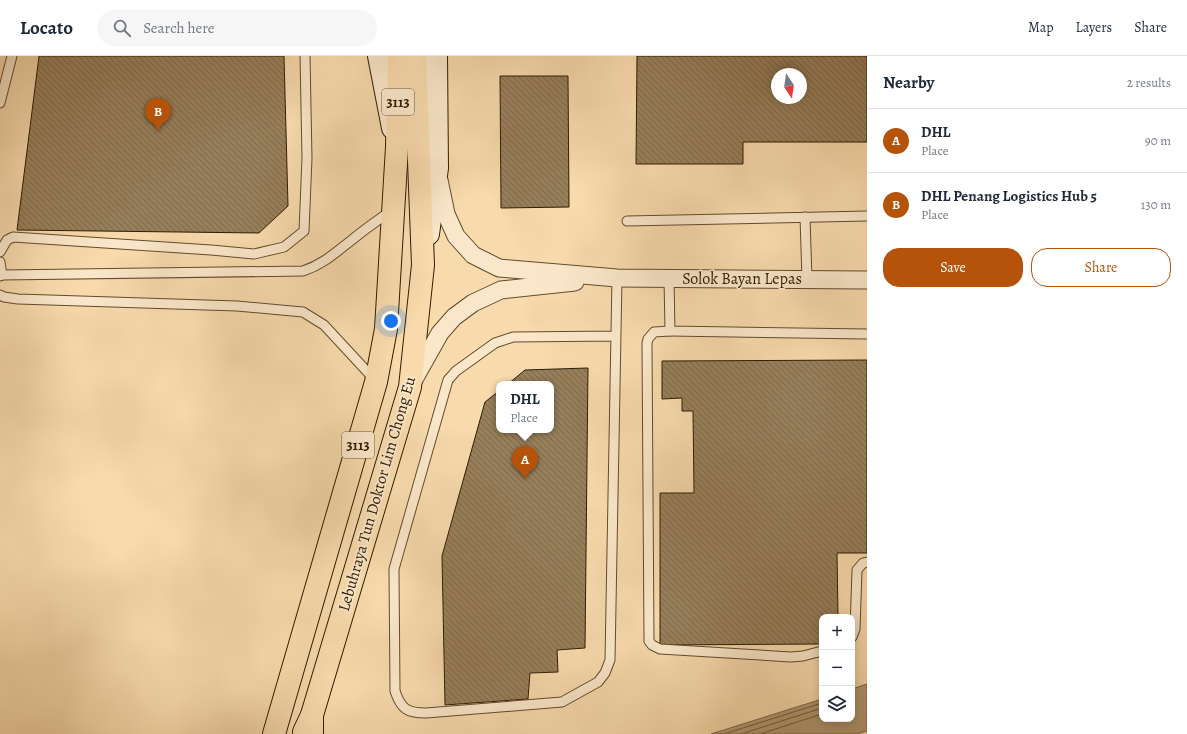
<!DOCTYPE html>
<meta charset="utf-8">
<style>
:root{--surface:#fff;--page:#f6f6f7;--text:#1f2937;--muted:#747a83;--line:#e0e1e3;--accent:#b45309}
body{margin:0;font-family:Alegreya,serif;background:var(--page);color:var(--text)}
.controls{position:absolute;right:12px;bottom:12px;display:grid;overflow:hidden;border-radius:8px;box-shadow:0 2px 10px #0003}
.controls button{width:36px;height:36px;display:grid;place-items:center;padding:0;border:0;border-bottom:1px solid var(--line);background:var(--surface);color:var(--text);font:20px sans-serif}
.compass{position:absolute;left:771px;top:12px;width:36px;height:36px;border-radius:50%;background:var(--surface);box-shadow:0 2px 10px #0003;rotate:167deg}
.you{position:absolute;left:391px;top:265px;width:14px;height:14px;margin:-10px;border:3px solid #fff;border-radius:50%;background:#1a73e8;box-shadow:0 0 0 6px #1a73e833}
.badge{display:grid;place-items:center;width:26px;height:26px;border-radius:50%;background:var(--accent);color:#fff;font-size:13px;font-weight:700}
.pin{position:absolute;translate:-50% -33px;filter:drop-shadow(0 1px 2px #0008)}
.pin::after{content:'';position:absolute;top:21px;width:14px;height:12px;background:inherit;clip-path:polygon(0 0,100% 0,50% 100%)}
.popup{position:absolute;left:496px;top:325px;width:58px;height:52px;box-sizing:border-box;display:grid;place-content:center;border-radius:8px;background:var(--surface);filter:drop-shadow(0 1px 3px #0005);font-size:13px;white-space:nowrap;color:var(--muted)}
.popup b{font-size:15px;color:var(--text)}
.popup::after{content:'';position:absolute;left:50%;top:100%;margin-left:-8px;border:8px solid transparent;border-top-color:var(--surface)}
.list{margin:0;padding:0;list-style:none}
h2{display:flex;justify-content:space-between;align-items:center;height:52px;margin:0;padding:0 16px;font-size:17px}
h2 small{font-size:13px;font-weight:400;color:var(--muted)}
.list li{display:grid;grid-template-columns:26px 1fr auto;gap:12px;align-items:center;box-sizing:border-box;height:64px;padding:0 16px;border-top:1px solid var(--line)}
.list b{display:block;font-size:15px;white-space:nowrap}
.list p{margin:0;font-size:13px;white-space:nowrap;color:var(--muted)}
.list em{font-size:13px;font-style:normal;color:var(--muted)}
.actions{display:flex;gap:8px;padding:12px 16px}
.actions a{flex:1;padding:9px 0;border:1px solid var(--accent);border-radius:16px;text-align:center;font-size:14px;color:var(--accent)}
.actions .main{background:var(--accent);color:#fff}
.icon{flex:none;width:22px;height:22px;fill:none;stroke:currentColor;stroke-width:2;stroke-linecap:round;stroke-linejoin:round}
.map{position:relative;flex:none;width:867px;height:678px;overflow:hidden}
header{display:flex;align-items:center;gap:24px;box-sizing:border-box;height:56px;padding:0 20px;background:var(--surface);border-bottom:1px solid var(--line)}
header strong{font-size:19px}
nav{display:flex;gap:22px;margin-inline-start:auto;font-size:14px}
.search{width:280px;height:36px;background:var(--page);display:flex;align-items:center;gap:10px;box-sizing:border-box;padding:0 14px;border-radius:22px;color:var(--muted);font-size:15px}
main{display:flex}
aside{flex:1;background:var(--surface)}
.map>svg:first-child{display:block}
</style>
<header>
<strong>Locato</strong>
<div class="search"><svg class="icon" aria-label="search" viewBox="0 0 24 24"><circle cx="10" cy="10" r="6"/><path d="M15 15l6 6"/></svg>Search here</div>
<nav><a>Map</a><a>Layers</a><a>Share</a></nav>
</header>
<main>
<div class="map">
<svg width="867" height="678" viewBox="0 0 867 678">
<defs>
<pattern id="building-back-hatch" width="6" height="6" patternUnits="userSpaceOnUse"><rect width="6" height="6" fill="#977f5b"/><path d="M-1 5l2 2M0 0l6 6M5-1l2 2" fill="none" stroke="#7c6749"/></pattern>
</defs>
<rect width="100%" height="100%" fill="#f8daad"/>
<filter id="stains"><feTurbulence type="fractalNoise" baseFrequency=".005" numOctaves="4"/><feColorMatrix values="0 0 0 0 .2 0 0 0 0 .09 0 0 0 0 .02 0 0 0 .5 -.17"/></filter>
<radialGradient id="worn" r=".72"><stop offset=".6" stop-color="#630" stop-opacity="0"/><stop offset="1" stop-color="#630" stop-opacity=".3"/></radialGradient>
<polygon fill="#b39973" stroke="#7d6746" points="867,628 867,675 856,678 711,678 822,643 822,663 852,663 852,633"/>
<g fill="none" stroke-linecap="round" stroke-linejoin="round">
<g stroke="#705a3a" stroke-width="1">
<polyline points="724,678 822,647"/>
<polyline points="741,678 822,652"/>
<polyline points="760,678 822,658"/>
</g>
</g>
<g fill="url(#building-back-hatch)" stroke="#2d1c02" fill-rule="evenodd">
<polygon points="39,0 284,0 288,150 259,177 17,174"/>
<path d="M637 0H867V86H743V108H636ZM777 18H801V42H777Z"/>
<polygon points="500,20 568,20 569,151 501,152"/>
<polygon points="867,304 867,497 837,497 838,561 822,561 822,588 660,589 660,437 694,437 693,355 682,355 682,342 662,343 662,305"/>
<polygon points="588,312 585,592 557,594 558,616 530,617 528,643 445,649 442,500 485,346 499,335 499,374 551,374 551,328 508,328 525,314"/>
</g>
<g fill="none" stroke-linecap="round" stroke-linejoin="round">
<defs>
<g id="service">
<polyline points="0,47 12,0"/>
<polyline points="805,161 807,223"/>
<polyline points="627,165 867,160"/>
<polyline points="0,196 7,184 13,181 211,194 254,198 284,191 304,175 307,102 305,0"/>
<polyline points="0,206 2,219"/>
<path d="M0 220 2 219 303 215C324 208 336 196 353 183 365 173 378 164 391 155"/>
<polyline points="669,222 670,275 867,278"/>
<polyline points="0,239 4,241 18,243 237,250 303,256 324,269 374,323"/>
<polyline points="670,275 654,276 648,283 647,287 649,585 652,589 660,593 791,601 803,600 822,595"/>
<path d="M616 280 513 281 495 287 456 315 448 324 394 513 395 635C401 653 407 657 426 657L562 646 598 626 605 617 610 604 617 222"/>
<polyline points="852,581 855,573 857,514 863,507 867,506"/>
</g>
<g id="minor">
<polyline points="439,124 446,158 456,180 473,199 499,212 617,222 867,224"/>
<polyline points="413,325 440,277 454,261 473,247 501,234 575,226"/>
</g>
<g id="secondary">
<polyline points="379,0 393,72"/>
<polyline points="428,178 437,112 436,0"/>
</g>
<g id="trunk">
<polyline points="304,676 312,659 410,331 423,209 415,0"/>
<polyline points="274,678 376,326 386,273 397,91 399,0"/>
</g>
<polyline id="motorway" points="312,678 312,659"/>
</defs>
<use href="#service" stroke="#604c2d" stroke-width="11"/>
<use href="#minor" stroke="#604c2d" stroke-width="19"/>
<use href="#secondary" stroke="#2d1c02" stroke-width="24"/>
<use href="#trunk" stroke="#2d1c02" stroke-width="24"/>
<use href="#motorway" stroke="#2d1c02" stroke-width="24"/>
<use href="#service" stroke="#fae7ca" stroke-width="9"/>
<use href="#minor" stroke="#fae7ca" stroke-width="17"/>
<use href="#secondary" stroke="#fae7ca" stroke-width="22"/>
<use href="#trunk" stroke="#f8daad" stroke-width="22"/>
<use href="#motorway" stroke="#f8daad" stroke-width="22"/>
</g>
<g text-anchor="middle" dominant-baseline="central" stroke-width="3.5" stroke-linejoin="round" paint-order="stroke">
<g fill="#fae7ca" stroke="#6a593e" stroke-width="1">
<rect x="382" y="33" width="32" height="26" rx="3"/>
<rect x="342" y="376" width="32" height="26" rx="3"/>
</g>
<g font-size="15" font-weight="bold" fill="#2d1c02">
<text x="398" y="46">3113</text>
<text x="358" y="389">3113</text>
</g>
<g font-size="16" fill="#2d1c02" stroke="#fae7ca">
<text x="742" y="223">Solok Bayan Lepas</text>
<text transform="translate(377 438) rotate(-74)">Lebuhraya Tun Doktor Lim Chong Eu</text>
</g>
</g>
<rect width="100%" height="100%" filter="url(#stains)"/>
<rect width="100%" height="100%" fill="url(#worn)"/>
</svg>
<div class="controls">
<button>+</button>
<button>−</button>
<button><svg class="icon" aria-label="layers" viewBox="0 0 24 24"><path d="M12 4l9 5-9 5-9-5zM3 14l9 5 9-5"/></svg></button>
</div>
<svg class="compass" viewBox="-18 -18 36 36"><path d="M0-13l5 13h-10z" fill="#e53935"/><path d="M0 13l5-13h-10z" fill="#747a83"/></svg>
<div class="you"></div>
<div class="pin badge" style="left:525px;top:423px">A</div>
<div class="popup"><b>DHL</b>Place</div>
<div class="pin badge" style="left:158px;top:75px">B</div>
</div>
<aside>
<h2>Nearby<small>2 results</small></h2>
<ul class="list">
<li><span class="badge">A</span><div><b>DHL</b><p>Place</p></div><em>90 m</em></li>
<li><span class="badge">B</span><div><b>DHL Penang Logistics Hub 5</b><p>Place</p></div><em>130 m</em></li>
</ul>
<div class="actions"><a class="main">Save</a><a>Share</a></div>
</aside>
</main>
